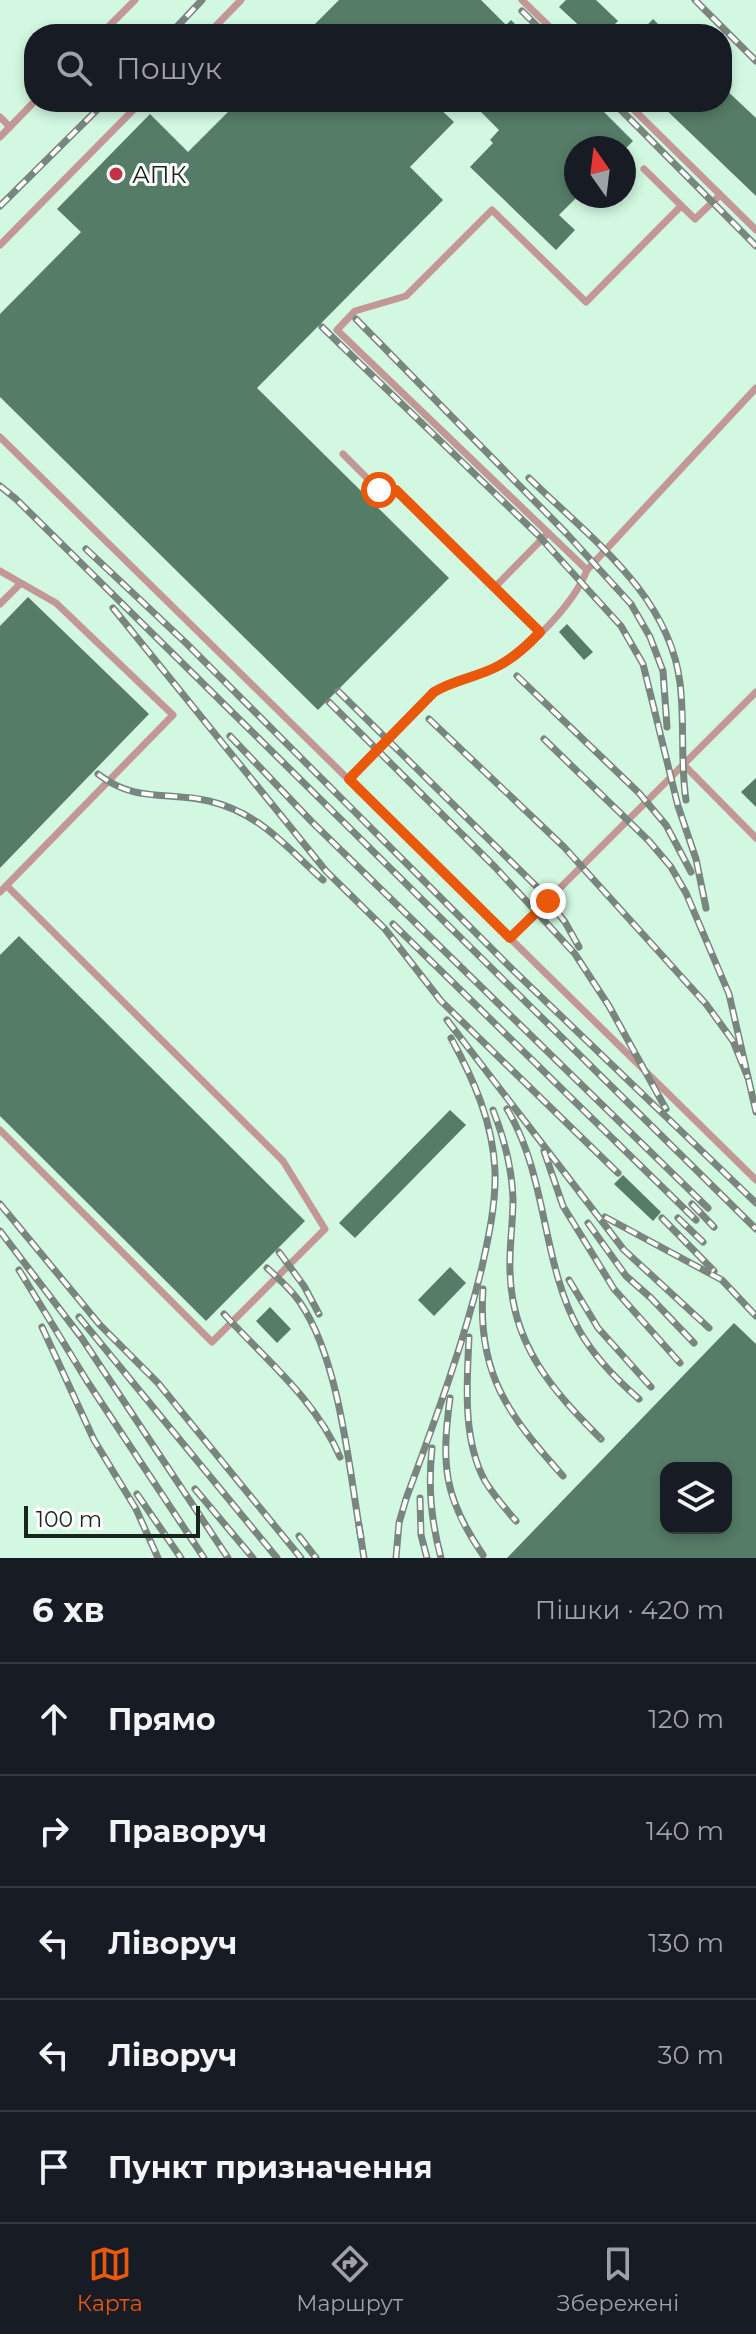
<!DOCTYPE html>
<html lang="uk">
<meta charset="utf-8">
<style>
:root{--surface:#171b24;--page:#242831;--text:#f1f3f6;--muted:#9ea1a6;--line:#363941;--accent:#ea580c}
body{margin:0;font-family:Montserrat,sans-serif;background:var(--page);color:var(--text)}
.controls{position:absolute;right:24px;bottom:24px;display:grid;overflow:hidden;border-radius:16px;box-shadow:0 4px 12px #0003}
.controls button{width:72px;height:72px;display:grid;place-items:center;padding:0;border:0;border-bottom:2px solid var(--line);background:var(--surface);color:var(--text);font:40px sans-serif}
.compass{position:absolute;left:564px;top:136px;width:72px;height:72px;border-radius:50%;background:var(--surface);box-shadow:0 4px 12px #0003;rotate:346deg}
.scale{position:absolute;left:24px;bottom:20px;width:176px;box-sizing:border-box;padding-left:8px;border:4px solid #19241e;border-top:0;font-size:22px;line-height:28px;white-space:nowrap;color:#19241e;-webkit-text-stroke:6px #fff;paint-order:stroke}
.stop{position:absolute;width:24px;height:24px;margin:-18px;border:6px solid #ea580c;border-radius:50%;background:#fff}
.stop.end{background:#ea580c;border-color:#fff;box-shadow:0 2px 8px #0008}
.list{margin:0;padding:0;list-style:none}
h2{display:flex;justify-content:space-between;align-items:center;height:104px;margin:0;padding:0 32px;font-size:34px}
h2 small{font-size:26px;font-weight:400;color:var(--muted)}
.list li{display:grid;grid-template-columns:52px 1fr auto;gap:24px;align-items:center;box-sizing:border-box;height:112px;padding:0 32px;border-top:2px solid var(--line)}
.list b{display:block;font-size:30px;white-space:nowrap}
.list em{font-size:26px;font-style:normal;color:var(--muted)}
.icon{flex:none;width:44px;height:44px;fill:none;stroke:currentColor;stroke-width:2;stroke-linecap:round;stroke-linejoin:round}
.map{position:relative;flex:none;width:756px;height:1558px;overflow:hidden}
.search{position:absolute;background:var(--surface);box-shadow:0 4px 12px #0003;left:24px;right:24px;top:24px;height:88px;display:flex;align-items:center;gap:20px;box-sizing:border-box;padding:0 28px;border-radius:32px;color:var(--muted);font-size:30px}
.sheet{height:664px;background:var(--surface)}
nav{display:flex;justify-content:space-around;align-items:center;box-sizing:border-box;height:112px;border-top:2px solid var(--line);background:var(--surface);font-size:22px;color:var(--muted)}
nav a{display:grid;justify-items:center;gap:4px}
nav .on{color:var(--accent)}
.map>svg:first-child{display:block}
</style>
<div class="map">
<svg width="756" height="1558" viewBox="0 0 756 1558">
<rect width="100%" height="100%" fill="#edfff4"/>
<path fill="#d2f8e1" fill-rule="evenodd" d="M0 0H756V1558H0ZM34 34H722V102H34ZM576 148H624V196H576ZM666 1468H726V1528H666Z"/>
<g fill="#557c66" fill-rule="evenodd">
<polygon points="339,0 481,0 506,25 511,20 525,34 305,34"/>
<polygon points="566,0 596,0 618,21 605,34 588,34 559,7"/>
<polygon points="653,19 668,34 639,34"/>
<polygon points="722,86 756,118 756,196 658,102 722,102"/>
<polygon points="238,102 433,102 454,122 410,167 443,200 257,388 449,578 318,710 0,397 0,314 81,232 57,209 150,114 188,152"/>
<polygon points="471,102 594,102 633,141 626,148 576,148 576,198 559,215 575,230 556,250 470,167 493,143 490,140 499,130"/>
<polygon points="28,597 149,714 0,868 0,626"/>
<polygon points="567,624 593,652 584,660 559,632"/>
<polygon points="756,778 756,807 741,792"/>
<polygon points="19,936 305,1221 206,1321 0,1116 0,955"/>
<polygon points="450,1110 466,1125 355,1238 339,1223"/>
<polygon points="623,1175 661,1212 653,1221 614,1184"/>
<polygon points="450,1267 466,1283 434,1316 418,1300"/>
<polygon points="270,1307 291,1329 277,1343 256,1321"/>
<path d="M734 1323 756 1344V1558H507ZM666 1468H726V1528H666Z"/>
</g>
<g fill="none" stroke-linecap="round" stroke-linejoin="round">
<g stroke="#c29796" stroke-width="7">
<polyline points="522,0 557,34"/>
<polyline points="101,34 135,0"/>
<polyline points="208,34 241,0"/>
<polyline points="626,102 756,230"/>
<polyline points="0,117 10,127"/>
<polyline points="0,137 34,102"/>
<polyline points="644,169 695,219 720,195"/>
<polyline points="0,245 141,102"/>
<polyline points="0,437 756,1180"/>
<polyline points="343,454 379,490 396,490 540,632"/>
<polyline points="587,570 337,330 355,311 406,296 492,210 586,302 681,206"/>
<polyline points="0,571 56,603 173,715 0,892"/>
<polyline points="495,587 548,533"/>
<polyline points="0,604 20,584"/>
<polyline points="684,765 756,838"/>
<path d="M349 779 434 692C455 679 477 677 498 666 529 651 575 602 587 570L756 388"/>
<polyline points="510,938 756,692"/>
<polyline points="0,1130 212,1342 325,1229 283,1161 7,886"/>
</g>
<defs>
<g id="rail">
<polyline points="695,0 756,61"/>
<polyline points="522,11 545,34"/>
<polyline points="170,34 202,0"/>
<polyline points="613,102 756,246"/>
<polyline points="0,206 105,102"/>
<polyline points="356,319 567,534 631,604 650,637 663,671 667,727"/>
<polyline points="322,327 538,535 621,626 643,664 678,806 696,859 706,908"/>
<path d="M529 478C589 537 669 594 680 683 685 722 680 761 686 800"/>
<polyline points="0,486 16,499 756,1229"/>
<polyline points="86,549 186,643 513,970 756,1203"/>
<polyline points="113,608 326,871 385,929 441,1001 618,1173"/>
<polyline points="517,676 639,793 666,825 691,872"/>
<polyline points="338,691 537,887 565,922 579,947"/>
<polyline points="329,702 495,867 575,954 609,1006 666,1109"/>
<polyline points="429,719 564,847 706,1004 733,1041 748,1078"/>
<polyline points="230,736 312,822 708,1208"/>
<polyline points="544,739 649,841 671,867 686,893 729,994 756,1112"/>
<path d="M98 774C135 803 167 791 209 801 260 813 286 847 323 880"/>
<polyline points="393,924 696,1220"/>
<polyline points="447,1020 624,1250 709,1328"/>
<path d="M507 1109C548 1177 541 1262 579 1330 593 1355 617 1380 639 1399"/>
<path d="M493 1110C504 1138 512 1168 513 1199 513 1223 509 1248 510 1272 512 1345 552 1390 601 1439"/>
<polyline points="544,1151 563,1206 614,1289 680,1363"/>
<polyline points="0,1204 100,1325 158,1383 301,1558"/>
<polyline points="692,1204 714,1227"/>
<polyline points="605,1217 722,1280 756,1316"/>
<polyline points="662,1218 714,1271"/>
<polyline points="678,1218 703,1242"/>
<polyline points="588,1223 626,1276 651,1298 694,1343"/>
<polyline points="0,1231 81,1337 228,1558"/>
<polyline points="279,1252 304,1286 319,1314"/>
<path d="M267 1268C279 1279 292 1290 301 1304 340 1362 349 1469 361 1538"/>
<polyline points="19,1270 87,1381 204,1558"/>
<polyline points="569,1280 598,1328 651,1387"/>
<path d="M483 1289C477 1374 509 1416 563 1476"/>
<path d="M224 1314C265 1359 316 1400 340 1457"/>
<polyline points="79,1317 277,1558"/>
<polyline points="42,1327 94,1440 136,1509 158,1558"/>
<path d="M469 1337C467 1382 462 1439 485 1481 494 1496 505 1508 516 1521"/>
<path d="M450 1398C441 1466 444 1498 483 1555"/>
<path d="M432 1448C428 1487 431 1520 441 1558"/>
<polyline points="195,1489 253,1558"/>
<polyline points="137,1494 181,1558"/>
<polyline points="420,1498 421,1535 427,1558"/>
<polyline points="359,1526 364,1558"/>
<polyline points="299,1536 316,1558"/>
<path d="M396 1558 399 1523 406 1499C434 1423 463 1346 482 1267 489 1235 496 1203 495 1171 493 1123 474 1080 451 1038"/>
</g>
</defs>
<use href="#rail" stroke="#78867d" stroke-width="7"/>
<use href="#rail" stroke="#fff" stroke-width="4" stroke-dasharray="12" stroke-linecap="butt"/>
</g>
<g fill="none" stroke-linecap="round" stroke-linejoin="round">
<path stroke="#ea580c" stroke-width="10" d="M379 490H396L540 632C528 645 516 656 500 665 479 677 455 679 434 692L349 779 510 938 548 901"/>
</g>
<circle fill="#c33345" stroke="#fff" stroke-width="3" cx="116" cy="174" r="8"/>
<g text-anchor="middle" dominant-baseline="central" stroke-width="6" stroke-linejoin="round" paint-order="stroke">
<g font-size="24" fill="#19241e" stroke="#fff" text-anchor="start">
<text x="132" y="174">АПК</text>
</g>
</g>
</svg>
<div class="controls">
<button><svg class="icon" aria-label="layers" viewBox="0 0 24 24"><path d="M12 4l9 5-9 5-9-5zM3 14l9 5 9-5"/></svg></button>
</div>
<svg class="compass" viewBox="-18 -18 36 36"><path d="M0-13l5 13h-10z" fill="#e53935"/><path d="M0 13l5-13h-10z" fill="#9ea1a6"/></svg>
<div class="scale">100 m</div>
<div class="stop" style="left:379px;top:490px"></div>
<div class="stop end" style="left:548px;top:901px"></div>
<div class="search"><svg class="icon" aria-label="search" viewBox="0 0 24 24"><circle cx="10" cy="10" r="6"/><path d="M15 15l6 6"/></svg>Пошук</div>
</div>
<section class="sheet">
<h2>6 хв<small>Пішки · 420 m</small></h2>
<ul class="list">
<li><svg class="icon" aria-label="ahead" viewBox="0 0 24 24"><path d="M12 20V5M6 11l6-6 6 6"/></svg><div><b>Прямо</b></div><em>120 m</em></li>
<li><svg class="icon" aria-label="right" viewBox="0 0 24 24"><path d="M7 20v-9h11M14 6l5 5-5 5"/></svg><div><b>Праворуч</b></div><em>140 m</em></li>
<li><svg class="icon" aria-label="left" viewBox="0 0 24 24"><path d="M17 20v-9H6M10 6l-5 5 5 5"/></svg><div><b>Ліворуч</b></div><em>130 m</em></li>
<li><svg class="icon" aria-label="left" viewBox="0 0 24 24"><path d="M17 20v-9H6M10 6l-5 5 5 5"/></svg><div><b>Ліворуч</b></div><em>30 m</em></li>
<li><svg class="icon" aria-label="arrive" viewBox="0 0 24 24"><path d="M6 21V4h12l-3 4 3 4H6"/></svg><div><b>Пункт призначення</b></div></li>
</ul>
</section>
<nav>
<a class="on"><svg class="icon" aria-label="map" viewBox="0 0 24 24"><path d="M3 6l6-2 6 2 6-2v14l-6 2-6-2-6 2zM9 4v14M15 6v14"/></svg>Карта</a>
<a><svg class="icon" aria-label="directions" viewBox="0 0 24 24"><path d="M12 3l9 9-9 9-9-9zM9 14v-3h6M13 9l2 2-2 2"/></svg>Маршрут</a>
<a><svg class="icon" aria-label="saved" viewBox="0 0 24 24"><path d="M7 4h10v16l-5-4-5 4z"/></svg>Збережені</a>
</nav>
